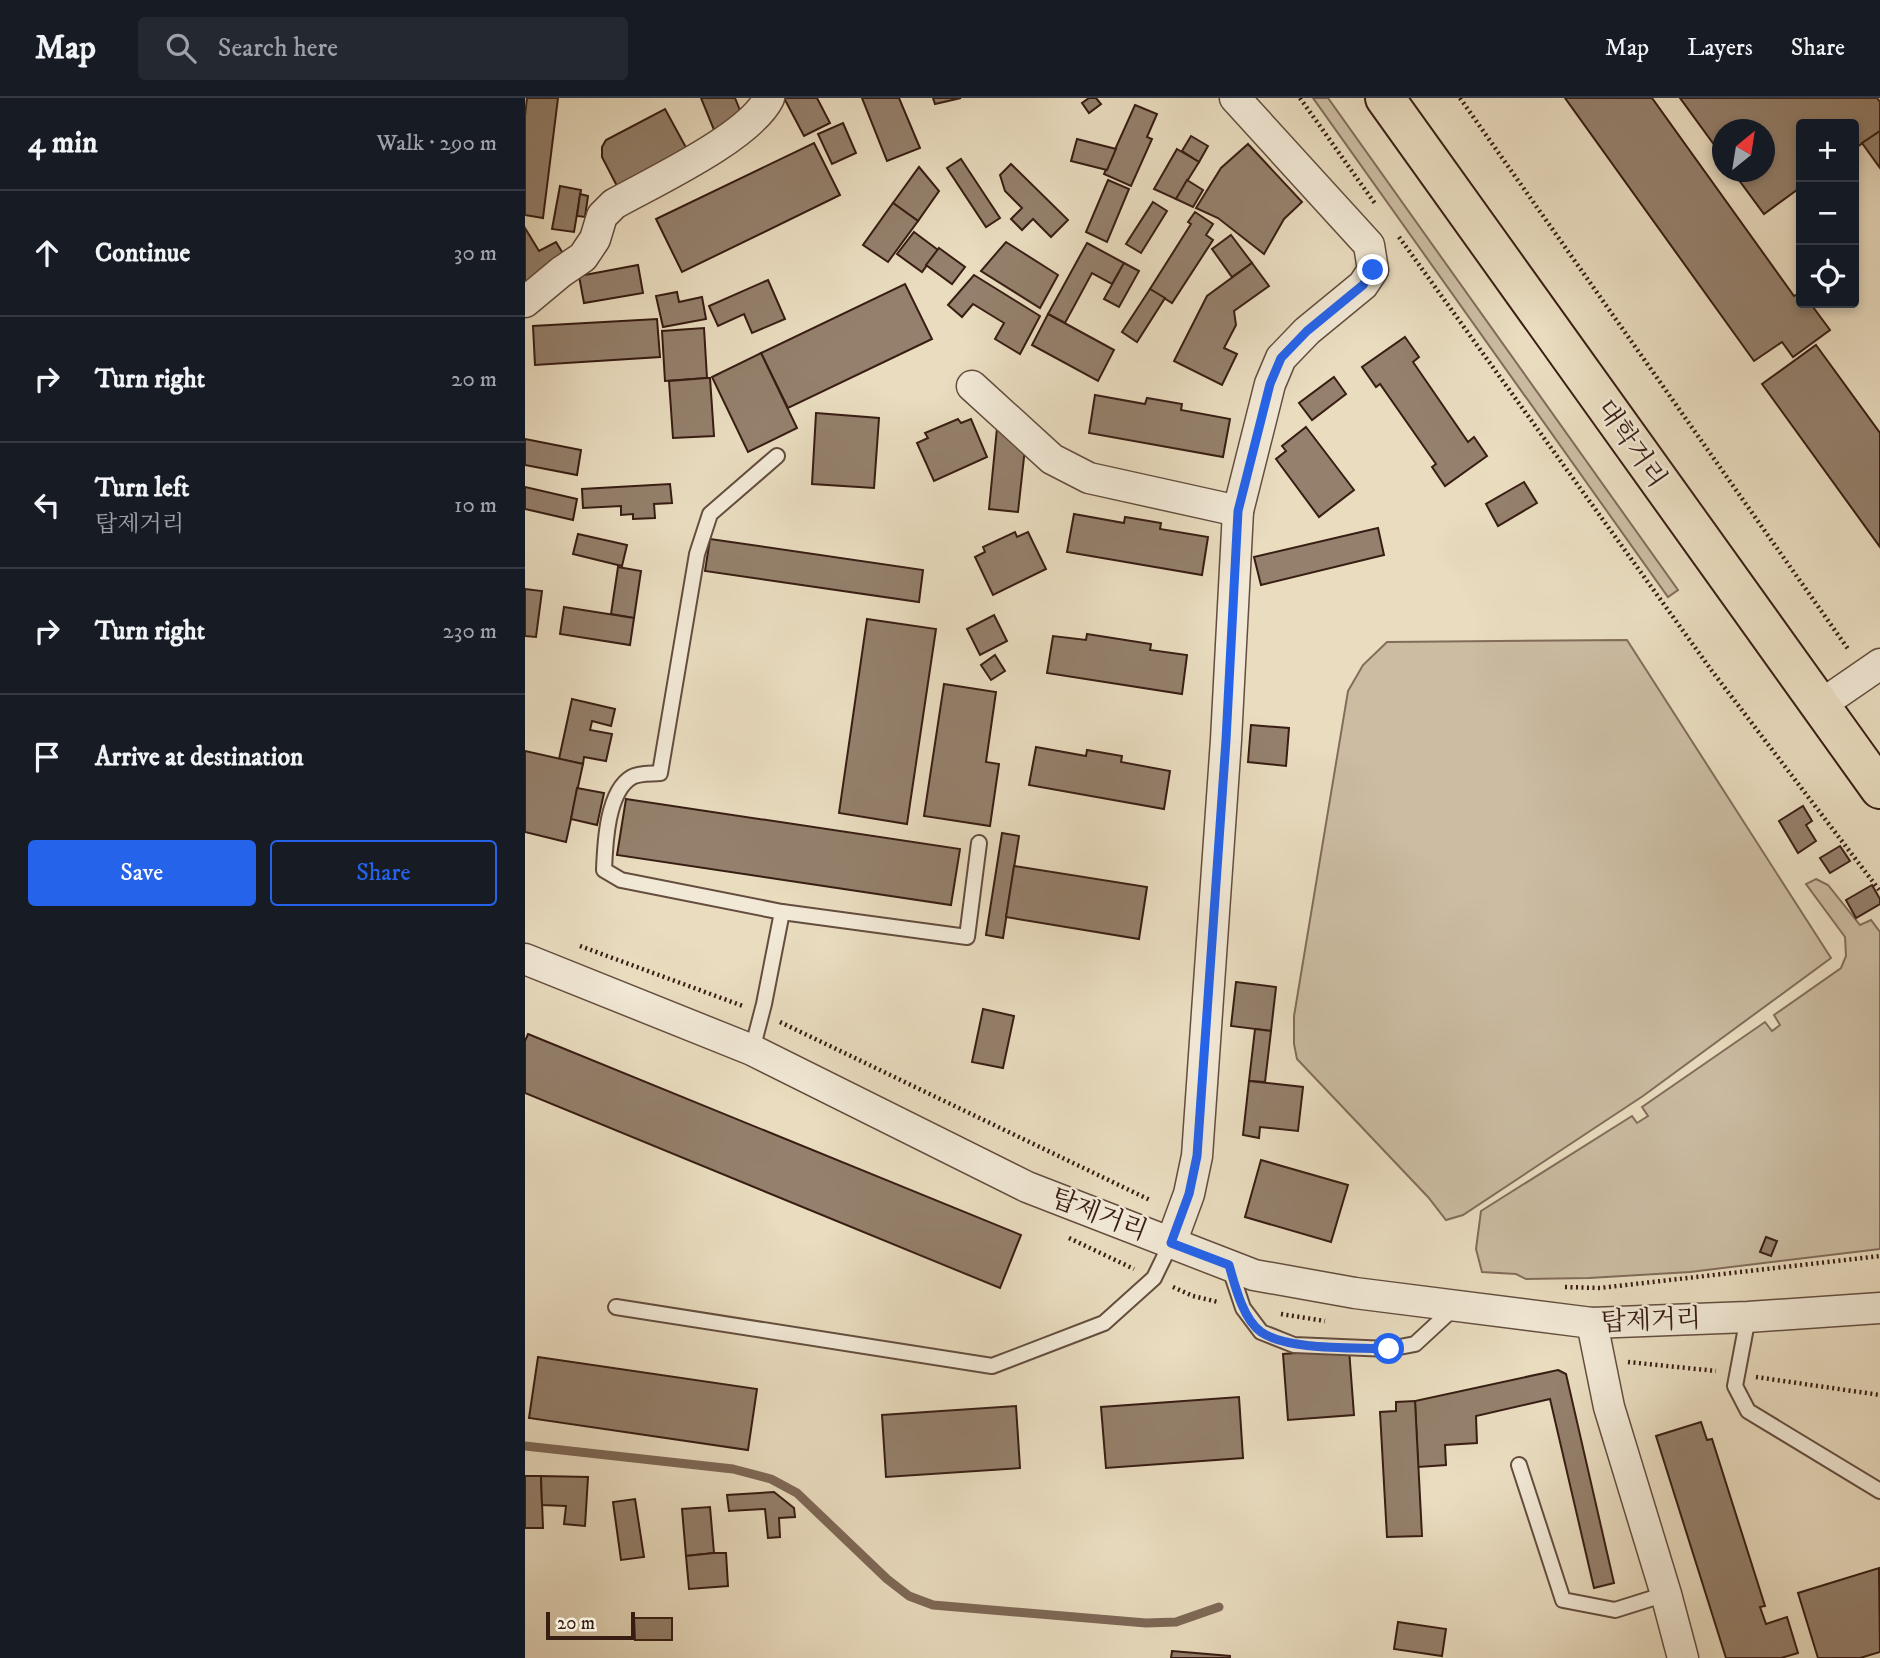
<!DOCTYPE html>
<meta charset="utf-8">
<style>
:root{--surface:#171b24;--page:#242831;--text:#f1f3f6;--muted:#9ea1a6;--line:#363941;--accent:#2563eb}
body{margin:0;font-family:"IM FELL DW Pica","Noto Serif KR",serif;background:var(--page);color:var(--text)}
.controls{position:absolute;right:21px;top:21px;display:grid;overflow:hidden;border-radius:7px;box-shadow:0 4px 10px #0003}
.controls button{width:63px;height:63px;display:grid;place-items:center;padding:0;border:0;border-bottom:2px solid var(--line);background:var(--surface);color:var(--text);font:35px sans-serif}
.compass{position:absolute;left:1187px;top:21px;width:63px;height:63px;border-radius:50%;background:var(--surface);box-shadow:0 4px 10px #0003;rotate:30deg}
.scale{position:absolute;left:21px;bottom:18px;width:89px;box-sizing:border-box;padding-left:7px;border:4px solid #381d13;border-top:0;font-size:19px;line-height:24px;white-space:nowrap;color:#381d13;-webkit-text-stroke:5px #f1e8d5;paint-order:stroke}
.stop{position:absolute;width:21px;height:21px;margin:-16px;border:5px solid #2563eb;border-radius:50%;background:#fff}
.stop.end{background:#2563eb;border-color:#fff;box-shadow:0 2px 7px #0008}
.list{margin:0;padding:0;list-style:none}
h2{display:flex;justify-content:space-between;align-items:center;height:91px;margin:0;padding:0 28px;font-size:30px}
h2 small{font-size:23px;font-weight:400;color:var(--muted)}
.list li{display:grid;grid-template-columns:46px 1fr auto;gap:21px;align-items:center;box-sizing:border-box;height:126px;padding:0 28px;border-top:2px solid var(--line)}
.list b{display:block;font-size:26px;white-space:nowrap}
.list p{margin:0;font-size:23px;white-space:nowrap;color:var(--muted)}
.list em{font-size:23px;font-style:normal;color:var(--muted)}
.actions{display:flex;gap:14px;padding:21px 28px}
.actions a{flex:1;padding:16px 0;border:2px solid var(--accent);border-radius:7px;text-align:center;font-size:24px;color:var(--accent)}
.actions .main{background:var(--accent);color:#fff}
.icon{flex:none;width:38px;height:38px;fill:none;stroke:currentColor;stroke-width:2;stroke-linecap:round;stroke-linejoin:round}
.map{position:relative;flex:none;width:1355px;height:1560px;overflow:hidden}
header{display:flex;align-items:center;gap:42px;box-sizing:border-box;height:98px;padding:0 35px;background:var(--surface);border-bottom:2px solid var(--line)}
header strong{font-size:33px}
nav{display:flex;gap:38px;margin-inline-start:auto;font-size:24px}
.search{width:490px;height:63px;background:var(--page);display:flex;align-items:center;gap:18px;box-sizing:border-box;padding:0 24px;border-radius:7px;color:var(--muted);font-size:26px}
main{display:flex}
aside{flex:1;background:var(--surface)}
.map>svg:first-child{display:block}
</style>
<header>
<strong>Map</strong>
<div class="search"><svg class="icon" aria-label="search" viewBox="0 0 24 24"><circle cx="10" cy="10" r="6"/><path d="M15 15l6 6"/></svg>Search here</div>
<nav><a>Map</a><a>Layers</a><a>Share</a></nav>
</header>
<main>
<aside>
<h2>4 min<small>Walk · 290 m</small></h2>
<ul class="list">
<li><svg class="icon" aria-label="ahead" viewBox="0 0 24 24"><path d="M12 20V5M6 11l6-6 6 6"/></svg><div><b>Continue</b></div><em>30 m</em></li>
<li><svg class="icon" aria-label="right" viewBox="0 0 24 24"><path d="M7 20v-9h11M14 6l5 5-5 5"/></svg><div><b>Turn right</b></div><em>20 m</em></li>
<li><svg class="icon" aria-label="left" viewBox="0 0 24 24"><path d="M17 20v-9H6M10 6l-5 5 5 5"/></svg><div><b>Turn left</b><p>탑제거리</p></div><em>10 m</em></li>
<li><svg class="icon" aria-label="right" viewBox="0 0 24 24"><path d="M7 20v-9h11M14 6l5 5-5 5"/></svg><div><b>Turn right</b></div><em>230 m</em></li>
<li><svg class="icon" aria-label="arrive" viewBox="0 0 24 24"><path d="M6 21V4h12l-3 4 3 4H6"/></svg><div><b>Arrive at destination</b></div></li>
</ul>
<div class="actions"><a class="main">Save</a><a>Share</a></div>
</aside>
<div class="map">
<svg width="1355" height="1560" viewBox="0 0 1355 1560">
<rect width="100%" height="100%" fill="#e9dcbf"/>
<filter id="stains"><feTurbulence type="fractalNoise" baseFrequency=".00286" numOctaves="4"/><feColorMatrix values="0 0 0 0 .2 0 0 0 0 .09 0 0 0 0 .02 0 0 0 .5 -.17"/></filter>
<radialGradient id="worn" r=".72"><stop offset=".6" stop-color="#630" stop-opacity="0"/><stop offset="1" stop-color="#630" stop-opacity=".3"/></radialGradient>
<g fill="#cbbca2" stroke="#826c5a" stroke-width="2">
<polygon points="788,0 803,0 1153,492 1143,499"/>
<polygon points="1102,542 1306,860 1118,998 938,1117 921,1122 903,1099 772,961 769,946 769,918 823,593 838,567 862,544"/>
<polygon points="1291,781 1303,787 1335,827 1346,822 1355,834 1355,1151 1165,1174 1064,1180 1001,1181 991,1176 957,1174 951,1151 956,1113 1107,1018 1112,1025 1123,1018 1117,1009 1240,924 1247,933 1255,927 1249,917 1316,870 1321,858 1320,839 1281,786"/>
</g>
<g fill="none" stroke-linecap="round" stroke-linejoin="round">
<polyline stroke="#7e6957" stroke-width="9" points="0,1348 208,1371 246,1381 272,1395 362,1481 384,1498 408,1507 621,1525 651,1524 694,1509"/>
</g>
<g fill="#94806c" stroke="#381d13" stroke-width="2">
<polygon points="2,0 33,0 18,120 0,117 0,18"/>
<polygon points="176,0 210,0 218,20 189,32"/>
<polygon points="259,0 292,0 305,25 279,38"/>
<polygon points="337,0 374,0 395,50 362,63"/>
<polygon points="408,0 436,0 410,6"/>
<polygon points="564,0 571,0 576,6 564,15 557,5"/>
<polygon points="1040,0 1127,0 1269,198 1276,194 1276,205 1285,205 1305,232 1268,259 1257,244 1229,263"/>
<polygon points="1155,0 1352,0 1355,4 1355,33 1329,51 1329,26 1276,26 1276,89 1239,116 1208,74 1240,74 1240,32 1198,32 1198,59"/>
<polygon points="610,7 632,16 622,39 627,41 606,88 579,76"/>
<polygon points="140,11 164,55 94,92 77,59 77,49 81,42"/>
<polygon points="318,25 331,55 307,66 293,36"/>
<polygon points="1355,33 1355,70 1337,45"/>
<polygon points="666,38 683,48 674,64 657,53"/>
<polygon points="552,41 591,51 582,72 546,63"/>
<polygon points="289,45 315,97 157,174 131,121"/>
<polygon points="723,46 777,104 759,121 739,156 693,120 671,110 696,70"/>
<polygon points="652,51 674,64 651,101 629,91"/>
<polygon points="436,61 475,120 461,129 422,70"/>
<polygon points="486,66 543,122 526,139 508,121 497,132 486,121 497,110 480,93 475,77"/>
<polygon points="394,69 414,93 393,123 368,105"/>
<polygon points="583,82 604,91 582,144 561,134"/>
<polygon points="662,82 678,92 668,109 651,101"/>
<polygon points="35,88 56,92 49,134 27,131"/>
<polygon points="55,96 63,98 60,119 52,118"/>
<polygon points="628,104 642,113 616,155 601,146"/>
<polygon points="368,105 393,123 363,164 338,147"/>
<polygon points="670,114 688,126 681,137 688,142 647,205 625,191 666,126 663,124"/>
<polygon points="0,130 14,153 31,144 42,162 0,186"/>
<polygon points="389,134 413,152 397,174 372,156"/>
<polygon points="706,137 727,165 707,179 687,151"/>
<polygon points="481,144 533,177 515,210 456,173"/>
<polygon points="562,145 599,165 587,186 567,175 540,225 523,216"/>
<polygon points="414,150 440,169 427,186 401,167"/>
<polygon points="599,165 614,173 594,209 579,201"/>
<polygon points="727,165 744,188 709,213 711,227 699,250 712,256 697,287 649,263 682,198"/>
<polygon points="113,167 118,195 59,205 54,178"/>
<polygon points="449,177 515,218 495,256 470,241 479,225 448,206 437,219 423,207"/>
<polygon points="243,182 260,221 227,235 219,216 193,228 184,208"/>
<polygon points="380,186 407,241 263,310 236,255"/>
<polygon points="625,191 640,200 612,244 597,234"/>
<polygon points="152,194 154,204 177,199 181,221 138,229 131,198"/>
<polygon points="523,216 589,252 573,283 507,247"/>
<polygon points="132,221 135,259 10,267 8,228"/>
<polygon points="179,230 182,280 140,283 137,233"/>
<polygon points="880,239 894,259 888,264 943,344 949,339 962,358 920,388 907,369 911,366 855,286 851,289 837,269"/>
<polygon points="1291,247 1355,335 1355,449 1237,286"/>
<polygon points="236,255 272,330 223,354 187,279"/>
<polygon points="809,279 821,296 787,322 774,305"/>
<polygon points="182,280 185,280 189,338 148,340 144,283"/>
<polygon points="570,297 620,306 622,300 657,306 656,312 705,321 698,359 564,335"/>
<polygon points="291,315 354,320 349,390 287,386"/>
<polygon points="433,321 436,325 446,321 462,359 409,383 392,345 403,340 400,335"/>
<polygon points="781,329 829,392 794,419 751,361 761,353 757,348"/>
<polygon points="472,330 500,350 493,414 464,411"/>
<polygon points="0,341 56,352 52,377 0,367"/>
<polygon points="999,384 1012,405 973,428 961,406"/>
<polygon points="145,386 147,405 129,406 130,420 108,421 108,416 96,417 96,408 58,410 57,391"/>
<polygon points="0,389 52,401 48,422 0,411"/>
<polygon points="549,416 599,425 600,419 636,425 635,431 683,439 677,477 542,454"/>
<polygon points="853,430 859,457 736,487 729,459"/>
<polygon points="490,434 492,439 503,434 521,471 468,497 450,459 460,454 458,449"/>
<polygon points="53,436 102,447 97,468 48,456"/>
<polygon points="185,441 398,472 394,504 180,473"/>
<polygon points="93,469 116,473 109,520 86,516"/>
<polygon points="0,491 17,493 11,539 0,538"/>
<polygon points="39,509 109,520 105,547 35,536"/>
<polygon points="469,517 482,543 455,557 442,531"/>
<polygon points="342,521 411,531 382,726 314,715"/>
<polygon points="562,536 626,546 625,552 662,557 657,596 522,575 528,538 561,542"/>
<polygon points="470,557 480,573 466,582 456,567"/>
<polygon points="419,586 471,594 461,664 474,666 465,728 399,718"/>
<polygon points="47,601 90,611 86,628 67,623 65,632 87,636 81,663 59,659 58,666 34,661"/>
<polygon points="726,627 764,630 761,668 723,664"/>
<polygon points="511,649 561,658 562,652 597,658 596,664 645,673 639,711 504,687"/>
<polygon points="0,653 58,666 41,744 0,734"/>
<polygon points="52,690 79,695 72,727 46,721"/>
<polygon points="101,701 435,751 426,807 92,757"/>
<polygon points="1278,708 1287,723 1281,727 1291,743 1273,755 1254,723"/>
<polygon points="477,735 494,738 478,840 461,837"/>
<polygon points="1315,748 1325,763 1305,775 1295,760"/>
<polygon points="489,768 622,789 614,841 481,819"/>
<polygon points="1347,787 1355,801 1355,806 1331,820 1321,802"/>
<polygon points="711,884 751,889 746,933 706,928"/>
<polygon points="458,911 489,918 478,970 447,964"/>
<polygon points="730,931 746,933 740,984 724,983"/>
<polygon points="3,936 496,1137 475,1190 0,995 0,943"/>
<polygon points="724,983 778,989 773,1033 735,1029 734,1040 718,1037"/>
<polygon points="736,1062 823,1087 806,1144 720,1119"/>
<polygon points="1241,1139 1252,1143 1246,1158 1235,1154"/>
<polygon points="824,1251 829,1317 763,1322 758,1256"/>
<polygon points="13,1259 232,1291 223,1352 4,1320"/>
<polygon points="1033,1272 1041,1276 1089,1485 1069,1490 1025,1301 951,1318 952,1345 920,1347 921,1367 893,1369 890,1303"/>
<polygon points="714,1299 718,1360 581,1370 576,1309"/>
<polygon points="890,1303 897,1438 862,1439 855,1314 871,1313 871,1304"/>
<polygon points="491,1308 495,1370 361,1379 357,1317"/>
<polygon points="1176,1324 1182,1342 1187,1341 1240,1508 1235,1509 1241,1526 1262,1519 1273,1555 1256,1560 1201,1560 1131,1338"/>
<polygon points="0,1378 16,1378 18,1430 0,1430"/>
<polygon points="16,1378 63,1379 60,1428 39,1426 41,1408 17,1407"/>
<polygon points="249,1394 269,1410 270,1419 254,1420 255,1439 243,1440 240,1411 204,1413 202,1397"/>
<polygon points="110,1401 119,1459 96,1462 88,1404"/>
<polygon points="185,1409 189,1455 161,1458 157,1411"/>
<polygon points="189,1455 201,1455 203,1488 164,1491 161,1458"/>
<polygon points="1354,1470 1355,1554 1335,1560 1293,1560 1273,1495"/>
<polygon points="109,1520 147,1520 147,1542 110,1542"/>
<polygon points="873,1524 921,1531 917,1558 869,1551"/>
<polygon points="647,1553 705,1558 705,1560 646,1560"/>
</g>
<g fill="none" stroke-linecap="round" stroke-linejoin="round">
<defs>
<g id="lane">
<path d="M252 358 185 416 172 456 135 675C127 676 114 675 107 679 82 693 80 746 79 772L96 782 257 814 442 839 454 745"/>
<polyline points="227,952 239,906 257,814"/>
<polyline points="704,1168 718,1210 736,1234 769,1247 864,1251 890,1246 929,1210"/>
<polyline points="91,1209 467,1268 579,1225 629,1180 646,1145"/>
<polyline points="1223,1219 1210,1288 1223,1313 1355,1393"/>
<polyline points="994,1367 1038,1502 1090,1512 1141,1496"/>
</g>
<g id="street">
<path d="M0 204 36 174 58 159 70 141 77 118 89 106C130 83 225 39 244 0"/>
<polyline points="447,288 527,361 564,380 713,413"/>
<polyline points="1294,608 1355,566"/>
<polyline points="0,861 227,952 502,1089 729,1177 830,1195 1067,1225 1223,1219 1355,1210"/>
<polyline points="646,1145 664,1096 672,1058 701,642 713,413 745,286 756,260 782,233 838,187 848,172 844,147 710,0"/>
<polyline points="1067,1225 1084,1309 1141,1496 1158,1560"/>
</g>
<polyline id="primary" points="860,0 1355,691"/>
</defs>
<use href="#lane" stroke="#644d3e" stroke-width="18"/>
<use href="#street" stroke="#644d3e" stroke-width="33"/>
<use href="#primary" stroke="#381d13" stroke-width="42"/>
<g stroke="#381d13" stroke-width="4.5" stroke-dasharray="2 3.5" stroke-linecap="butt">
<polyline points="775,0 851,107"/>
<polyline points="935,0 1323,551"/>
<polyline points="874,139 1187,573 1355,793"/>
<polyline points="55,848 218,908"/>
<polyline points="255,924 625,1102"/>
<polyline points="544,1140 609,1171"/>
<polyline points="648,1189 668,1198 693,1204"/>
<polyline points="1040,1189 1075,1190 1355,1158"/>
<polyline points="756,1216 800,1223"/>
<polyline points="1103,1264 1191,1273"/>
<polyline points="1231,1279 1355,1297"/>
</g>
<use href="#lane" stroke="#f1e8d5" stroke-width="14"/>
<use href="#street" stroke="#f1e8d5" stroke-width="30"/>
<use href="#primary" stroke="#e9dcbf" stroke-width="38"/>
</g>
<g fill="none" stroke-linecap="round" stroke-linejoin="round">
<path stroke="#2563eb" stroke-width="9" d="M848 172 838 187 782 233 756 260 745 286 713 413 701 642 672 1058 664 1096 646 1145 704 1167C710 1188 718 1221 736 1234 764 1253 830 1249 864 1251"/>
</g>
<g text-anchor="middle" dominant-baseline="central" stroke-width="5" stroke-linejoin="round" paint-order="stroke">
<g font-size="26" fill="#381d13" stroke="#f1e8d5">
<text transform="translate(1106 346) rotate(55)">대학거리</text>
<text transform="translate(574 1117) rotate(21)">탑제거리</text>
<text transform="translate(1126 1223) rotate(-2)">탑제거리</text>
</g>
</g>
<rect width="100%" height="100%" filter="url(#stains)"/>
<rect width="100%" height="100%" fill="url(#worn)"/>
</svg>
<div class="controls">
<button>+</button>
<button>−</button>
<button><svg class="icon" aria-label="locate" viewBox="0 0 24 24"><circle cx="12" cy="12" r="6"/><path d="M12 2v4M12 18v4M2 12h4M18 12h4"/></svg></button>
</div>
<svg class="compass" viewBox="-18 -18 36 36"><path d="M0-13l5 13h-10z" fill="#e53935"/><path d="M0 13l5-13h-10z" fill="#9ea1a6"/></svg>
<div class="scale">20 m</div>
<div class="stop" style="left:864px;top:1251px"></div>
<div class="stop end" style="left:848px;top:172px"></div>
</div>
</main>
